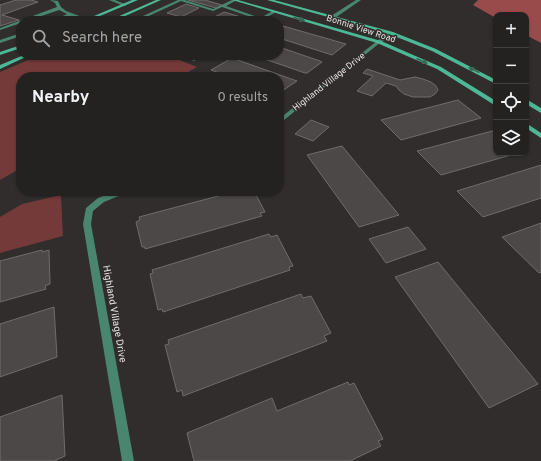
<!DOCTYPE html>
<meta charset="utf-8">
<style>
:root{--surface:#242221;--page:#2c2a2a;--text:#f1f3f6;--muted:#a3a4a5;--line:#413f3f}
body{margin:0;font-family:Overpass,sans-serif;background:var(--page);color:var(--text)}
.controls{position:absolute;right:12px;top:12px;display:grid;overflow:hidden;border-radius:8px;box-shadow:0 1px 3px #0004}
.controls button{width:36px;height:36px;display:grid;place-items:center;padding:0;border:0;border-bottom:1px solid var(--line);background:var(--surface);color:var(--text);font:20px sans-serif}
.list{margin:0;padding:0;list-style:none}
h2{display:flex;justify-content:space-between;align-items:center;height:52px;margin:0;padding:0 16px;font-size:17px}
h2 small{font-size:13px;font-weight:400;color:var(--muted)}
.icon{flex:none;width:22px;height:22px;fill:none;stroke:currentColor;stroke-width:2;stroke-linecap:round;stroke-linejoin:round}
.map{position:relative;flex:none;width:541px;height:461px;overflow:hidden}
.search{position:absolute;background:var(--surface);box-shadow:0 1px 3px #0004;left:16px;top:16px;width:268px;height:44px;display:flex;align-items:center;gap:10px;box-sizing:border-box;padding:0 14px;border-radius:16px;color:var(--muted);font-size:15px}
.panel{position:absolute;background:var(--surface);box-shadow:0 1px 3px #0004;left:16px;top:72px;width:268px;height:124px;border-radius:16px}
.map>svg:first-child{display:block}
</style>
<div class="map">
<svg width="541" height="461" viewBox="0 0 541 461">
<rect width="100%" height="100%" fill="#302d2c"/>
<g fill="#743939">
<polygon points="40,55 167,55 197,67 179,77 21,77 21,168 0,180 0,72"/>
<polygon points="61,195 63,236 0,253 0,217 22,204"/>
</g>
<polygon fill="#994b4c" points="478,0 541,0 541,43 526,35 526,15 496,15 496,18 473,5"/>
<g fill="#4c4847" stroke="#706c6c">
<polygon points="16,0 31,0 38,2 2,15 19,20 0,26 0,5"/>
<polygon points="188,0 205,0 222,5 216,8"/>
<polygon points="186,4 199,8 181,17 167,13"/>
<polygon points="224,12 241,17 234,21 207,21"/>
<polygon points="164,17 175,21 155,21"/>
<polygon points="283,26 346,44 332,55 279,38 279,29"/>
<polygon points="279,47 320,61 322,62 307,73 305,73 253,55 279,55"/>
<polygon points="232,58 297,81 279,93 279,77 230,77 211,70"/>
<polygon points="367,69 400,80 415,77 423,79 431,82 436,86 438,90 435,94 430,97 413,97 404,94 399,90 396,86 386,83 372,96 357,91 373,76 363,73"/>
<polygon points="458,100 481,118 401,140 381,120"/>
<polygon points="311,120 329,127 313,141 295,134"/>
<polygon points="496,130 496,153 518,153 441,175 417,151"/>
<polygon points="342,146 399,215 359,227 307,155"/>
<polygon points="541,165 541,198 483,217 457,191"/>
<polygon points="237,191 254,191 265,212 260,213 262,216 145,249 145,247 142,247 136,222 140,220 139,217"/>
<polygon points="541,223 541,272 539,273 502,237"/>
<polygon points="408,227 426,249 386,263 369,239"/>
<polygon points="269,234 271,237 277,235 293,266 289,267 290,270 163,312 162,309 158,310 150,274 153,273 152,270"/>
<polygon points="42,250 42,252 49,250 50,284 45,286 46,289 0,302 0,261"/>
<polygon points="438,262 538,384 489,408 395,277"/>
<polygon points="301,294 303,298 311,296 331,333 324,336 327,341 183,396 182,390 177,392 165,345 169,344 168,340"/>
<polygon points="54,307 57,357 0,377 0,324"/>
<polygon points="348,382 349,385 354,383 383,439 378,441 381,446 350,461 194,461 187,433 272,398 277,411"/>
<polygon points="62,395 65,456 54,461 0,461 0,417"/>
</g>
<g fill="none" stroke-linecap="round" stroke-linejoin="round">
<g fill="#488670" fill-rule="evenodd">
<polygon points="50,0 58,1 61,7 66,11 93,21 87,21 71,16 58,21 52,21 67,14 59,10 27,21 21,21 21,23 0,30 0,28 57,7 55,3"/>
<polygon points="109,0 115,0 127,5 124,6"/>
<polygon points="178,0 185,0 213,9 232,0 237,0 226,6 260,18 273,11 276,12 260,21 255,21 257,19 222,7 213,11 181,1 138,21 132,21"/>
<polygon points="356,0 361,0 335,18 331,18 331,16"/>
<polygon points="21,33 21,36 0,43 0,40"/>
<polygon points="377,41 381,42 279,124 279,119"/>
<polygon points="180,55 187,55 197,59 194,61"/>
<polygon points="116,191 127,191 126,193 104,202 93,211 91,224 134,461 122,461 83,224 86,208 98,198"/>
</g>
<polygon fill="#488670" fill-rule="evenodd" points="389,32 393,33 381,43 377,43 377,41"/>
<g fill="#4db896" fill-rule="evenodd">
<polygon points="132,0 138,0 88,21 82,21"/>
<polygon points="156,0 161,0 114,21 108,21"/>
<polygon points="232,0 238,0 381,41 441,67 496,101 496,106 437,69 377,43"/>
<polygon points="267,0 274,0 393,32 436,49 496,80 496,84 432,51 389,34"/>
<polygon points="21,45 21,48 0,55 0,52"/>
<polygon points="24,55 30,55 0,69 0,65"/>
<polygon points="526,99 541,108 541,113 526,104"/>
<polygon points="526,123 541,133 541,138 526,128"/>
</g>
</g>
<defs><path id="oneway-solid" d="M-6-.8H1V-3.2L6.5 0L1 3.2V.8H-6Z"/></defs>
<g fill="#3c6556">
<use href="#oneway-solid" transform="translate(299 19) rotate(16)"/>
<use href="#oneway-solid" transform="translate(422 61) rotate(24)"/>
<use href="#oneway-solid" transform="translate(474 70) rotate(-154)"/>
</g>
<g text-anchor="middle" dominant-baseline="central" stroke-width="3" stroke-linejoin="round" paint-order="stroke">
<g font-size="9" fill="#e5e2e2" stroke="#302d2c">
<text transform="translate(361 29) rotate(18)">Bonnie View Road</text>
<text transform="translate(329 82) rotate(-38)">Highland Village Drive</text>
</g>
<g font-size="10" fill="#e5e2e2" stroke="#302d2c">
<text transform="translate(114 314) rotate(80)">Highland Village Drive</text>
</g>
</g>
</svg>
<div class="controls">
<button>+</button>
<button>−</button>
<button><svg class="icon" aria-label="locate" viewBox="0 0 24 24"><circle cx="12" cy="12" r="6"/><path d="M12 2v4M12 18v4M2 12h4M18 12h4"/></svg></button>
<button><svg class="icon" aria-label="layers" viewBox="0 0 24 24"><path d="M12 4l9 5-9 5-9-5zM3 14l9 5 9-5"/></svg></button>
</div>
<div class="search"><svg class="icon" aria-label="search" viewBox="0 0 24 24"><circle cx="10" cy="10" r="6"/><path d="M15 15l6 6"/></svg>Search here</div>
<section class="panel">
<h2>Nearby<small>0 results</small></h2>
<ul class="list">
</ul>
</section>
</div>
